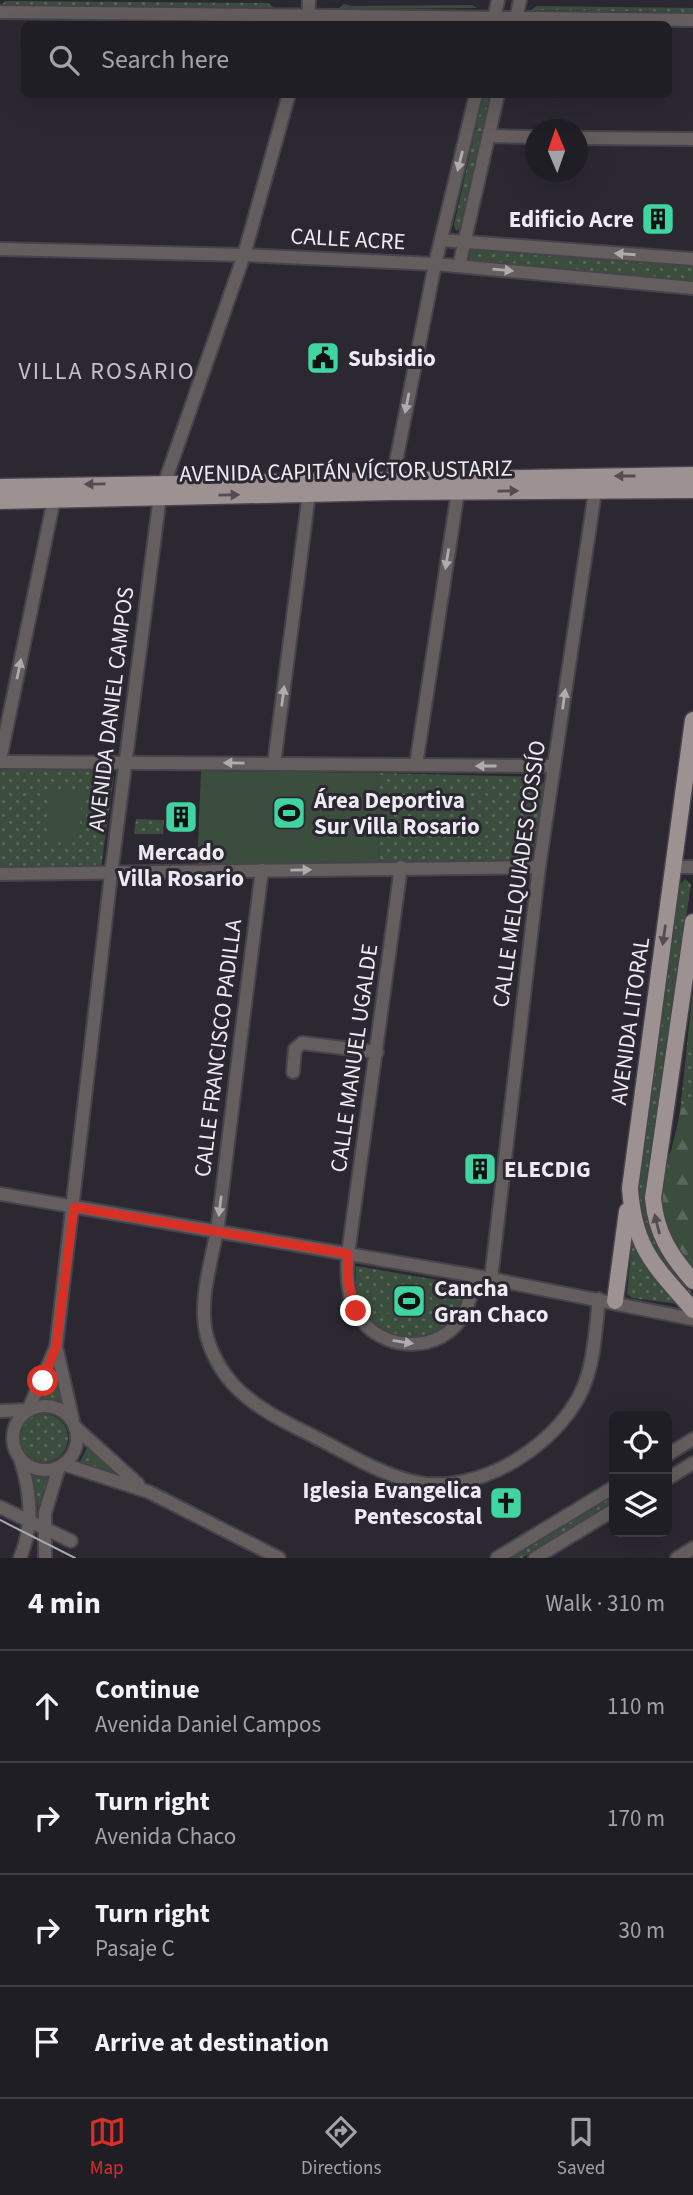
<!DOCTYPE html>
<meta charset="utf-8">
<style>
:root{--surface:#201e25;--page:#28272d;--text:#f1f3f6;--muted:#a2a2a7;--line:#3d3c42;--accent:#d93025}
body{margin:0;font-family:"Source Sans 3",sans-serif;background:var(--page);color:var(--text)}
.controls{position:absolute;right:21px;bottom:21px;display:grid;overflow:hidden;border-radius:10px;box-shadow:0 7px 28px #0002}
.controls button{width:63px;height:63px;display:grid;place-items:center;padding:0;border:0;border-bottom:2px solid var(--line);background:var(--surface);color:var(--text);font:35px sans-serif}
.compass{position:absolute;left:525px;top:119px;width:63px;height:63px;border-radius:50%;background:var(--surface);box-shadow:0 7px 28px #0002;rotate:358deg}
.stop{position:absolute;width:21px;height:21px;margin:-16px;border:5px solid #d93025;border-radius:50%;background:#fff}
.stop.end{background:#d93025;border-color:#fff;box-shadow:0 2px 7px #0008}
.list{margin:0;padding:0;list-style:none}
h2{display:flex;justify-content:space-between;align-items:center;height:91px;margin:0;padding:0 28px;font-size:30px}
h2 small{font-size:23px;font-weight:400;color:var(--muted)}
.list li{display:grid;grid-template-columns:46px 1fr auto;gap:21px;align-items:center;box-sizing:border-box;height:112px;padding:0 28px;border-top:2px solid var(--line)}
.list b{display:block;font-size:26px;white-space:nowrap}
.list p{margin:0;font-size:23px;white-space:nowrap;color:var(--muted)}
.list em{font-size:23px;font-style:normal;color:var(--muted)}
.icon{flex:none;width:38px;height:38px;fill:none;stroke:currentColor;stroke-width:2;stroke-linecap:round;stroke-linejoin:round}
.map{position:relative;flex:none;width:693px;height:1558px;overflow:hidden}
.search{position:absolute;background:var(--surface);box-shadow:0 7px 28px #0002;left:21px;right:21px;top:21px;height:77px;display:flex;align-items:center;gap:18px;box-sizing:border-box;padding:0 24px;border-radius:10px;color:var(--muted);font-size:26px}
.sheet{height:539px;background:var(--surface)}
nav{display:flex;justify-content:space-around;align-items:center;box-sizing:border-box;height:98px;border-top:2px solid var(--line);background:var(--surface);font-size:19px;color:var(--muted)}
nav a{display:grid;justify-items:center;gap:4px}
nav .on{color:var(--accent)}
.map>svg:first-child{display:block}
</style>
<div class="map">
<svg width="693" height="1558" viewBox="0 0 693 1558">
<defs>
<pattern id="green-dots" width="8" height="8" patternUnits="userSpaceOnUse" patternTransform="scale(1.75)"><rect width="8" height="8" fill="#3b4e3d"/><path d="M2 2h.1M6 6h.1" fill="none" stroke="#58685a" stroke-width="1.8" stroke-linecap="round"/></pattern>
<pattern id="forest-firs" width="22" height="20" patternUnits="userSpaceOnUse" patternTransform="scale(1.75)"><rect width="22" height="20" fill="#3b4e3d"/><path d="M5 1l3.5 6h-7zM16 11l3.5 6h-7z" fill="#58685a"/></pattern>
</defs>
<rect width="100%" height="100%" fill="#2b2831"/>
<g fill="url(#green-dots)">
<polygon points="5,1 268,3 275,8 2,5"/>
<polygon points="344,4 352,6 472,5 477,8 338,9"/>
<polygon points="537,6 693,8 693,12 531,10"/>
<polygon points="483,95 493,95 463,227 456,231 454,225"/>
<polygon points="472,249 693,265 693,282 471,261 467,256"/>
<polygon points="0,768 106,769 114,777 101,867 0,868"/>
<polygon points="377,773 539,777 545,785 531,859 527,861 379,863"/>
<polygon points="136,819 164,820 163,834 134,834"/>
<path d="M685 879 691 884 645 1191C646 1212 649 1231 659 1250 668 1265 693 1284 693 1301 659 1258 646 1245 637 1189L680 884Z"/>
<polygon points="693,992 693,1259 677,1138"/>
<polygon points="632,1243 635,1243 679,1304 632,1298 627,1294"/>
<path d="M356 1266 467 1285C463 1306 453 1328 432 1337 406 1347 368 1330 359 1304 355 1292 356 1278 356 1266Z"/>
<polygon points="56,1358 68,1407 41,1399 51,1382"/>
<circle cx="44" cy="1438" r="24"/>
<polygon points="89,1444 122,1476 79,1464"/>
<polygon points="31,1475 50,1477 39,1507 37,1506"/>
<polygon points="614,1495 614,1502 522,1558 511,1558"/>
</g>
<g fill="url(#forest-firs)">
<polygon points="693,992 693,1047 690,1053 686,1053"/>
<polygon points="688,1103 693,1104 693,1277 666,1239 658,1173 671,1151 681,1109"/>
</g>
<g fill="#3b4e3d">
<polygon points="201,771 377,773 379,863 197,867"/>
<polygon points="49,790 82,792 79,843 46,842"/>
<polygon points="391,1283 431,1289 426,1319 387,1313"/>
</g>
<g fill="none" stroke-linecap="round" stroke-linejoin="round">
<defs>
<g id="minor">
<polyline points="0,12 693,20"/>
<polyline points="308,24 309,0"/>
<polyline points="493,24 498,0"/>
<polyline points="515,24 520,0"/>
<polyline points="488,136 536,137"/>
<polyline points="578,138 693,139"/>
<polyline points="441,240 693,259"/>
<polyline points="0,249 244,255 435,264 693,288"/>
<polyline points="459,266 498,94"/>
<polyline points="391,487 435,264 476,94"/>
<polyline points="0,760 54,499"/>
<polyline points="0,762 554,766"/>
<polyline points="274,764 309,493"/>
<polyline points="416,765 458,491"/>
<path d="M401 867 348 1254C346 1277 348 1304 363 1322 388 1352 441 1352 462 1317 470 1305 472 1290 476 1276"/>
<polyline points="673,867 693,867"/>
<path d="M262 870C247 986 233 1101 219 1217 214 1256 197 1298 207 1337 223 1393 267 1413 315 1437 345 1452 378 1473 411 1481 477 1499 568 1441 587 1377 595 1353 596 1324 599 1299"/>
<polyline points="0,874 539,867"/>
<polyline points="293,1072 295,1049 302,1043 377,1052"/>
<polyline points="0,1194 476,1276 693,1319"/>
<polyline points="491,1279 539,867 596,485"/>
<polyline points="57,1350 73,1421"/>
<circle cx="45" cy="1438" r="32"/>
<polyline points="29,1408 56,1347 111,874 160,496 244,255 289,94"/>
<polyline points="0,1411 26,1410"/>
<polyline points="75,1427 138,1484"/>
<polyline points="667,1455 693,1439"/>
<path d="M20 1458C31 1493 34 1524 20 1558"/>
<polyline points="63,1464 149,1492 279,1558"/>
<polyline points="667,1479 693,1463"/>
<polyline points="0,1507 71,1541"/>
<polyline points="45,1558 45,1513 59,1467"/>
<polyline points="497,1558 614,1487"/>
<polyline points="535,1558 614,1510"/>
<polyline points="677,1558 693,1548"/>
</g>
<g id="major">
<polyline points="0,487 693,475"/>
<polyline points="0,501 391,492 693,490"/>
<path d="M693 720 630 1188C634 1249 655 1266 693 1310"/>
<path d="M693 922 653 1198C656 1233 670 1255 693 1281"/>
<polyline points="615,1301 627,1211"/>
</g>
</defs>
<use href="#minor" stroke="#46434c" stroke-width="16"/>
<use href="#major" stroke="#46434c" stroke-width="19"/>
<use href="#minor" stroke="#645e5e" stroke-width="12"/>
<use href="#major" stroke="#9d9192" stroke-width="16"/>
<polyline stroke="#aaa8af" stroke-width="2" points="0,1520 75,1558"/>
</g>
<defs><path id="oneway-solid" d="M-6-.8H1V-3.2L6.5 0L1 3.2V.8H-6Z" transform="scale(1.75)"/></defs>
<g fill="#afacaf">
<use href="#oneway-solid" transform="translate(460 161) rotate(104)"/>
<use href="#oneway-solid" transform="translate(625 254) rotate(-176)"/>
<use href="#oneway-solid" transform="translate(503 270) rotate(5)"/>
<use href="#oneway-solid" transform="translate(407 403) rotate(101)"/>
<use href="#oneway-solid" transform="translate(447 559) rotate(99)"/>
<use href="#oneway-solid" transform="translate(19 669) rotate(-78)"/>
<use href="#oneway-solid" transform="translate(283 696) rotate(-83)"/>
<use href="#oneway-solid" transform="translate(564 699) rotate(-82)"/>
<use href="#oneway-solid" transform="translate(234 763) rotate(-179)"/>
<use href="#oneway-solid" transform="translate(486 766) rotate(-180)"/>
<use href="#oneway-solid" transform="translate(301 870) rotate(-1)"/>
<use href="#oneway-solid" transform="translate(220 1206) rotate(97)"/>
<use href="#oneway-solid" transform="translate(403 1342) rotate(9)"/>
</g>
<g fill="#534d53">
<use href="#oneway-solid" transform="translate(625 476) rotate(180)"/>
<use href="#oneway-solid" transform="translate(95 484) rotate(179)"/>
<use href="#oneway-solid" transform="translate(508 491) rotate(-1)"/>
<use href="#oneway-solid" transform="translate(229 495) rotate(-1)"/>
<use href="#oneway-solid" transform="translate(664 935) rotate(98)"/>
<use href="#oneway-solid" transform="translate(657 1224) rotate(-104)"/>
</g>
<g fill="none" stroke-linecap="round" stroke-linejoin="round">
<polyline stroke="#d93025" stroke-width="9" points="43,1381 56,1347 74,1207 348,1254 348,1281 356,1311"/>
</g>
<defs>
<symbol id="building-square" viewBox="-11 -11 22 22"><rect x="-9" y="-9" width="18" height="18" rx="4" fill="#40d4a2" stroke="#2b2831"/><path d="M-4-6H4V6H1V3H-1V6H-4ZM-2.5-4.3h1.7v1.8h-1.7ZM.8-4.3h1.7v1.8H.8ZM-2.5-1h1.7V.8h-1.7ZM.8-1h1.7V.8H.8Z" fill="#111"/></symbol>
<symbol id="civic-square" viewBox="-11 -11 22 22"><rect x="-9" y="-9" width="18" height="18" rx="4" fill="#40d4a2" stroke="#2b2831"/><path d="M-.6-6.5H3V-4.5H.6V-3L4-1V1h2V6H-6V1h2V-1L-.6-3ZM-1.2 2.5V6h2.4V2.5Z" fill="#111"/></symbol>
<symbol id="stadium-square" viewBox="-11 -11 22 22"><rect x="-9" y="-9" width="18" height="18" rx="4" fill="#40d4a2" stroke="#2b2831"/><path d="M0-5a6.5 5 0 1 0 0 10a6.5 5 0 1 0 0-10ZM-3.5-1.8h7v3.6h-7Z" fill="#111"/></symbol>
<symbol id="church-square" viewBox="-11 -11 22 22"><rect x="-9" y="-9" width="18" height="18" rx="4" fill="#40d4a2" stroke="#2b2831"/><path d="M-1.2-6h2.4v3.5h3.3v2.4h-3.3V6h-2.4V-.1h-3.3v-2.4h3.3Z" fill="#111"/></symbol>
</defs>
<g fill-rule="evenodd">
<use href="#building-square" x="639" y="200" width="38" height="38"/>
<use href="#civic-square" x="304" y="339" width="38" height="38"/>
<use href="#stadium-square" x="270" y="794" width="38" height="38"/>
<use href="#building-square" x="162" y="798" width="38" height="38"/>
<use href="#building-square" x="461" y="1150" width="38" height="38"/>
<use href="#stadium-square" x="390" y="1282" width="38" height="38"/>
<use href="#church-square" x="487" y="1484" width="38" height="38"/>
</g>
<g text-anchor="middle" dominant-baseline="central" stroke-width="6" stroke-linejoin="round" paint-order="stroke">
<g font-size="23" font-weight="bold" fill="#edebf1" stroke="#2b2831" text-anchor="start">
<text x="634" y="219" text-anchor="end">Edificio Acre</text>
<text x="348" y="358">Subsidio</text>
<text x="314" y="800">Área Deportiva<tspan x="314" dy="26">Sur Villa Rosario</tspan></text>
<text x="181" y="852" text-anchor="middle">Mercado<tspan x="181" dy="26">Villa Rosario</tspan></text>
<text x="504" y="1169">ELECDIG</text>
<text x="434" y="1288">Cancha<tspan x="434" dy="26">Gran Chaco</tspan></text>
<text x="482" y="1490" text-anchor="end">Iglesia Evangelica<tspan x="482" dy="26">Pentescostal</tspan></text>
</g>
<g font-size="23" fill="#edebf1" stroke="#2b2831">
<text transform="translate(348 239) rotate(3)">CALLE ACRE</text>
<text transform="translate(346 471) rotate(-1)">AVENIDA CAPITÁN VÍCTOR USTARIZ</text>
<text transform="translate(111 709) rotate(-83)">AVENIDA DANIEL CAMPOS</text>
<text transform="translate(519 874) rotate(-82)">CALLE MELQUIADES COSSÍO</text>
<text transform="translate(630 1021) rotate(-82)">AVENIDA LITORAL</text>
<text transform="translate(218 1048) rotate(-83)">CALLE FRANCISCO PADILLA</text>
<text transform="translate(354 1058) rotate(-82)">CALLE MANUEL UGALDE</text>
</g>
<g font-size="24" letter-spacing="2" fill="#c4c0cc" stroke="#2b2831">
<text x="107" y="371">VILLA ROSARIO</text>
</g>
</g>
</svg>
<div class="controls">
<button><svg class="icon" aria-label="locate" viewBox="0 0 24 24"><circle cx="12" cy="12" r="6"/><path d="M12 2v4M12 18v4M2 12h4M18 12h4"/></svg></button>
<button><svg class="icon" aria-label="layers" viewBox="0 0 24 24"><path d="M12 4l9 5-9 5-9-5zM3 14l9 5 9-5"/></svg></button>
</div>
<svg class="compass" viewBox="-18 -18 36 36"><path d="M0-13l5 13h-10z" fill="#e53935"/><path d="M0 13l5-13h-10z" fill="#a2a2a7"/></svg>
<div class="stop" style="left:43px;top:1381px"></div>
<div class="stop end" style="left:356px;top:1311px"></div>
<div class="search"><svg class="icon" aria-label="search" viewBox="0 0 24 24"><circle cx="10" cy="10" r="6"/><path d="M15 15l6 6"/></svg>Search here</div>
</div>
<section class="sheet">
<h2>4 min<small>Walk · 310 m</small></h2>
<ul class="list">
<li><svg class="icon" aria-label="ahead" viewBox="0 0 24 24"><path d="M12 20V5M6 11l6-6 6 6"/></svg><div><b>Continue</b><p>Avenida Daniel Campos</p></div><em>110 m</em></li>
<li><svg class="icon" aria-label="right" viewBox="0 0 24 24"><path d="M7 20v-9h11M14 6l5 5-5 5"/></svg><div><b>Turn right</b><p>Avenida Chaco</p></div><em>170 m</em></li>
<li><svg class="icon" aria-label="right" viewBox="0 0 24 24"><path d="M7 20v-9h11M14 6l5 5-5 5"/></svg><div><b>Turn right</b><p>Pasaje C</p></div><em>30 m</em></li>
<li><svg class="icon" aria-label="arrive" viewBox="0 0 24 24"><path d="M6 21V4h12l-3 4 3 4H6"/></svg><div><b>Arrive at destination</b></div></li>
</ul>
</section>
<nav>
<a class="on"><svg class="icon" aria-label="map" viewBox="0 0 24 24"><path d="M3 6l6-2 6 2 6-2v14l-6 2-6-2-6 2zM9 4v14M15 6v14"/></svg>Map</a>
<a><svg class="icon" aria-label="directions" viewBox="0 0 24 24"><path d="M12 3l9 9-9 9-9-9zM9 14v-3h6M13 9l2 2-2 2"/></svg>Directions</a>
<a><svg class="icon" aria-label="saved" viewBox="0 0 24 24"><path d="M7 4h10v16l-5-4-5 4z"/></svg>Saved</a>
</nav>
